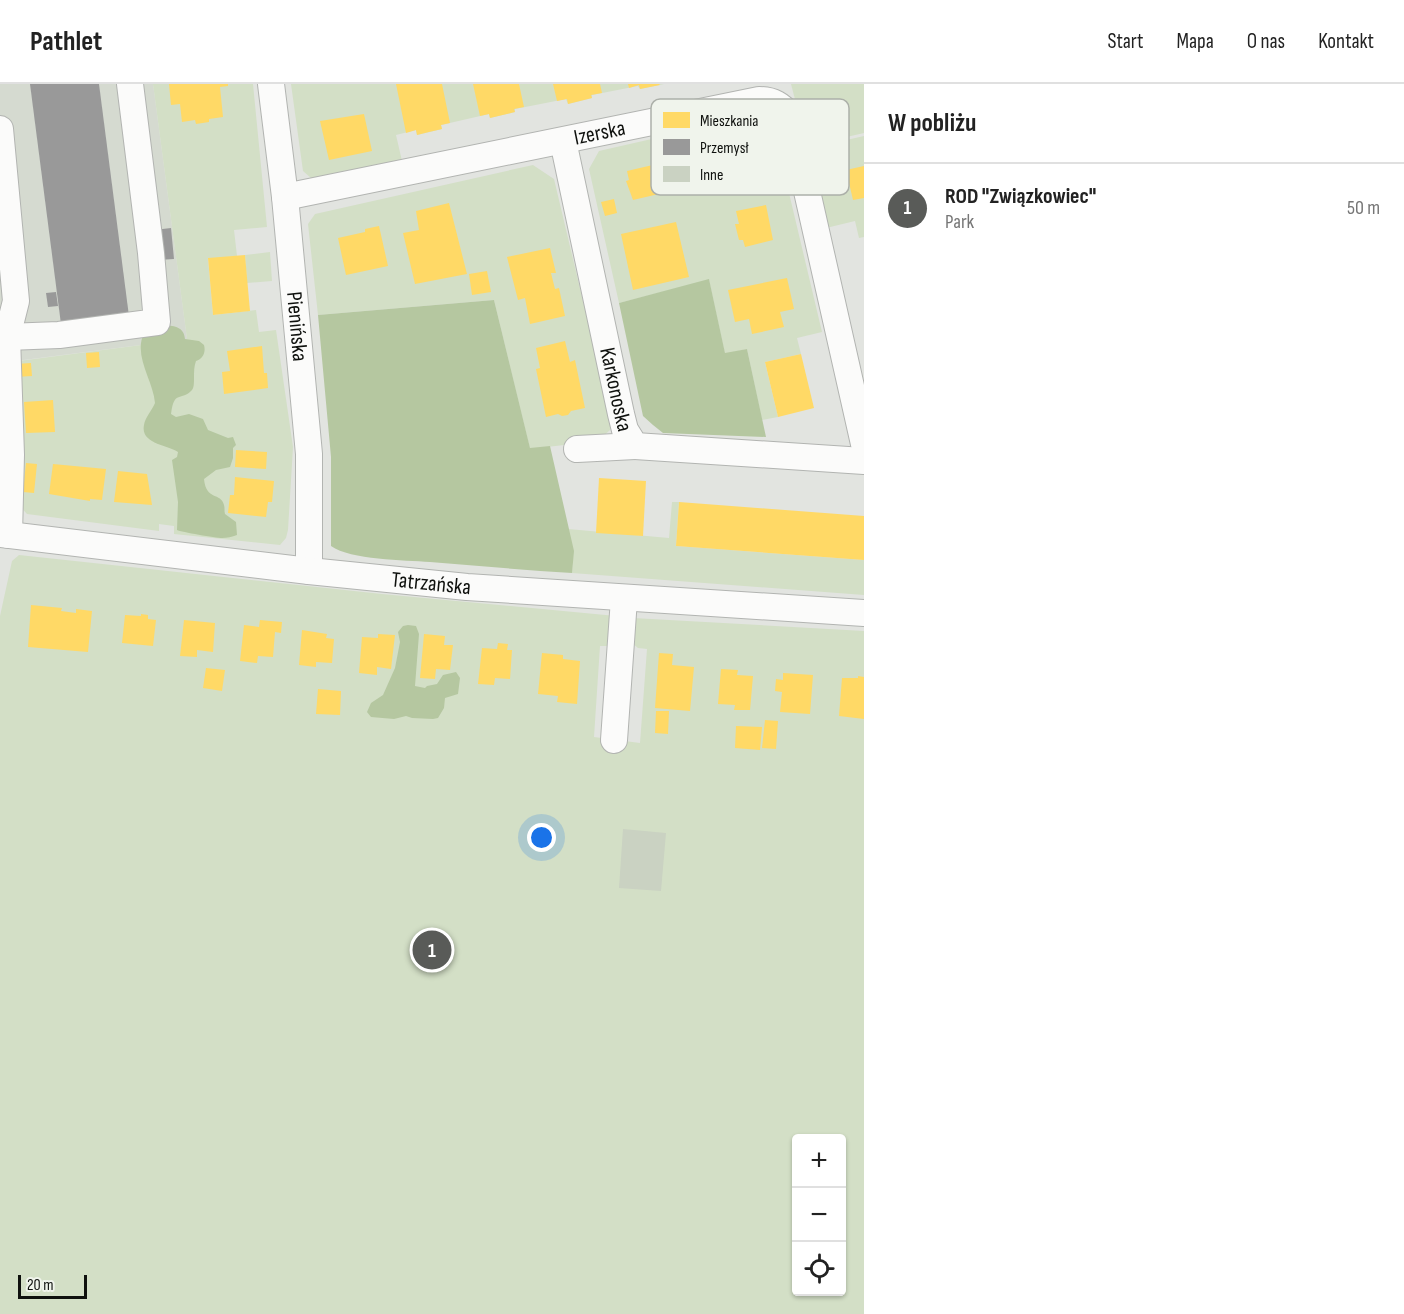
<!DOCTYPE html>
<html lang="pl">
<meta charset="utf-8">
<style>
:root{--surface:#fff;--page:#f6f6f6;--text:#222;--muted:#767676;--line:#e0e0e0;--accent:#595b58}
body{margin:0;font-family:"Sofia Sans Condensed",sans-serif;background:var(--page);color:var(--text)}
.controls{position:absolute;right:18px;bottom:18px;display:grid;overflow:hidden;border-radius:6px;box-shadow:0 2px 4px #0004}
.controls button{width:54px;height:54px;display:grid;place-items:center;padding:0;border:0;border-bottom:2px solid var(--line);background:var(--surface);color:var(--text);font:30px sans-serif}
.scale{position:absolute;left:18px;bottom:15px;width:69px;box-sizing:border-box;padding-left:6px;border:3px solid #0f110e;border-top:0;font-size:16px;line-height:21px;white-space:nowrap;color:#0f110e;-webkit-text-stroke:4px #f0f4ec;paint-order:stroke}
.you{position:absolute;left:542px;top:754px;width:21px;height:21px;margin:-15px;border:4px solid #fff;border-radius:50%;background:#1a73e8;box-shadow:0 0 0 9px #1a73e833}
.badge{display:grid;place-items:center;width:39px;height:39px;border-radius:50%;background:var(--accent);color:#fff;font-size:20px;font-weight:700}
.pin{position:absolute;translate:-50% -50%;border:3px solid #fff;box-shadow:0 2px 6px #0006}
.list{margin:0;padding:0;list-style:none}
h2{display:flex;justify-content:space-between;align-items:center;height:78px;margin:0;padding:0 24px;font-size:26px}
h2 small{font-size:20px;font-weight:400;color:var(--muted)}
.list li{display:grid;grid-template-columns:39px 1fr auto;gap:18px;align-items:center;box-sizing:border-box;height:90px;padding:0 24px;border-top:2px solid var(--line)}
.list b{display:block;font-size:22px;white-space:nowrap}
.list p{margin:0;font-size:20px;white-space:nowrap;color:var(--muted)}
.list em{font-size:20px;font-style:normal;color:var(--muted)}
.icon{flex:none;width:33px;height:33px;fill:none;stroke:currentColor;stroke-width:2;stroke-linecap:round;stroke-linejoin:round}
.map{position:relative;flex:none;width:864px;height:1230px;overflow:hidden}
header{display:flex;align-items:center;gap:36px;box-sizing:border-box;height:84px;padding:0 30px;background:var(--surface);border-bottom:2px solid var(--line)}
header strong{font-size:28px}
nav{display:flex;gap:33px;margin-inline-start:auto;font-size:21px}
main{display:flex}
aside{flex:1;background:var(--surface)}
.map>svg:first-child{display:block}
</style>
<header>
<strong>Pathlet</strong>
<nav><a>Start</a><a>Mapa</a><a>O nas</a><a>Kontakt</a></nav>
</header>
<main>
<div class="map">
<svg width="864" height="1230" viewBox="0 0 864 1230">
<rect width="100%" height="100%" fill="#e2e4e0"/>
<polygon fill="#d5dad0" points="0,0 153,0 187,255 0,279"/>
<g fill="#d3dfc6" fill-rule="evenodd">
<polygon points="153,0 253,0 267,143 234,146 237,172 208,175 213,231 256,226 259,248 276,246 293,363 288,446 286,454 280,461 174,450 174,442 159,440 159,447 27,430 18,420 11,278 187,255"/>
<polygon points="291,0 664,0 640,5 638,2 592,11 592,14 568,20 566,15 515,25 515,28 490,34 489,30 441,41 442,45 417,51 416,46 396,51 402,77 311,94 303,87"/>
<polygon points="791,0 864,0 864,49 807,62"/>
<polygon points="678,49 683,72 696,69 705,106 760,94 751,56 775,50 822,248 797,254 801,270 765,278 778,333 762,336 747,265 725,270 709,196 619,219 589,85 599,67"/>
<polygon points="864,52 864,153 859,154 855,137 826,144 807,65"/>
<polygon points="533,81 554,95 611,335 610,346 598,357 530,365 494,216 318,231 308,140 315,130"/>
<polygon points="270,168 272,197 247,199 245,171"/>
<polygon points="672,418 679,418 676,462 864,476 864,511 572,489 573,467 568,445 669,454"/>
<path d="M19 471 382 510 616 532 608 562H600L594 653 640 659 647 565 638 564 632 559 633 534 864 547V1230H0V532L12 477ZM796 1054H842V1208H796Z"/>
</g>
<g fill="#b5c7a0">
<polygon points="709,195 725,269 747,265 766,353 663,349 653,341 643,332 619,219"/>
<path d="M494 216 530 364 550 362 574 467 572 489C525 486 477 482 430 478 404 476 351 476 331 462V373L318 231Z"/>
<path d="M165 241C175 242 184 243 185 255L199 257 204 261C206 268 203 275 196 277 192 287 196 301 192 306 181 318 174 305 171 330L176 333 189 330 203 335 208 346 228 354 233 353 236 361 233 364V374L230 383 216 386 204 395C206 417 221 408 224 421 225 424 224 427 225 430L236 438 237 451C232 453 227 454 222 454 216 454 181 448 177 446L178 418 172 376 177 373 178 368C168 361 140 360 144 341 145 334 152 326 155 319 153 296 133 272 144 249Z"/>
<polygon points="408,541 416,542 419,550 415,602 425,604 427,602 437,600 443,591 456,588 460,594 458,610 445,614 444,624 438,634 433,635 412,634 406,632 394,635 371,633 367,628 371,619 383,611 395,584 400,558 398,548 403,542"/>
</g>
<g fill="#ffd966">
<polygon points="169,0 228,0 228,2 220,3 223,33 209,35 209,38 196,40 195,36 182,38 180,20 171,21"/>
<polygon points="396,0 442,0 450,39 441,41 442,45 429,48 417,51 416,46 406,49"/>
<polygon points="473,0 519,0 524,23 514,25 515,28 490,34 489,30 480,32"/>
<polygon points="553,0 600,0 602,9 591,11 592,14 568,20 567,15 557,17"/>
<polygon points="628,0 659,0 660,1 640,5 639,1 629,4"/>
<polygon points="364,30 372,67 329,76 320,37"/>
<polygon points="657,80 663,109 633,116 626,97 629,96 627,87"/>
<polygon points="864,82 864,114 853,116 846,86"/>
<polygon points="614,115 617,129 605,132 601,118"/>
<polygon points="449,119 467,190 415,200 403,149 419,146 416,127"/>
<polygon points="766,121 773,156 745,163 743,156 739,156 735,140 739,140 736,127"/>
<polygon points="676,138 689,193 633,206 621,150"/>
<polygon points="379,142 388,182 346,191 338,154 365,148 365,145"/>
<polygon points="550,164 556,189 551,189 555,205 559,204 565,232 530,240 525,214 518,216 507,173"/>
<polygon points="245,171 250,227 213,231 208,174"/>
<polygon points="487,187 491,208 472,211 469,190"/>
<polygon points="787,194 794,225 780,228 784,243 752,250 749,235 735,238 728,206"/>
<polygon points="565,257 570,278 575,276 585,324 571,327 568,331 562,332 558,330 546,333 536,285 540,284 536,264"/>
<polygon points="262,262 264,289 267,289 268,304 224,310 222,288 230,287 227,267"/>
<polygon points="99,268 100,283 87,284 86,269"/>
<polygon points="801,270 814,324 778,333 765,278"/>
<polygon points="31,279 32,292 16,293 15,280"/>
<polygon points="53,316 55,348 26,349 24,318"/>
<polygon points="236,366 267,368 266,385 235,383"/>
<polygon points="26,379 37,380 34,409 23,408"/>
<polygon points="53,380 106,385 102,416 90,415 90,417 49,410"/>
<polygon points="118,387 147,390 152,421 114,418"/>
<polygon points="235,393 274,397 272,418 268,418 266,433 228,429 230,411 234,411"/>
<polygon points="599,394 646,397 643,452 596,449"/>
<polygon points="679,418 864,432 864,476 676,462"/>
<polygon points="31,521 62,524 61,527 76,529 76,525 92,527 88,568 28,563"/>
<polygon points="141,530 148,531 148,535 156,536 153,562 122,559 125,531 141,532"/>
<polygon points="184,536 215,539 213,568 197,566 197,573 180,572"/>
<polygon points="260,536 282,538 281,549 275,548 273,573 258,572 257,579 240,577 244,541 259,543"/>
<polygon points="302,546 327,550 326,554 334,555 332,579 316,578 316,583 299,581"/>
<polygon points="378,550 395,551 391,585 377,583 377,591 359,589 362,553 378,554"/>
<polygon points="424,550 445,552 444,561 453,561 450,586 436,585 435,595 420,594"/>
<polygon points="498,559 508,560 507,566 512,566 510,595 495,594 494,601 478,600 482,564 497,565"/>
<polygon points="542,569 563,571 563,575 580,577 577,620 557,618 558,612 538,610"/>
<polygon points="659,569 673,570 672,581 694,583 690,627 655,624"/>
<polygon points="206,584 225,586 222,607 203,604"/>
<polygon points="721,585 738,586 737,591 753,592 750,626 734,626 735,621 718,620"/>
<polygon points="783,589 813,591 810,630 780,628 782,608 775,607 776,595 783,596"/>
<polygon points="858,592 864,593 864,635 839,632 842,594 858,594"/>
<polygon points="318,605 341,607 340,631 316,630"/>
<polygon points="656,627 669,627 668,650 655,649"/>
<polygon points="765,636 778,637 776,665 762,664"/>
<polygon points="736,642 762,643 760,666 735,664"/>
</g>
<g fill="#999">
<polygon points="30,0 99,0 130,240 62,248"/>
<polygon points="171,144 174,175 158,176 154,146"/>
<polygon points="56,208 58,222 48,223 46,209"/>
</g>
<polygon fill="#cad2c2" points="623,745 666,749 661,807 619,804"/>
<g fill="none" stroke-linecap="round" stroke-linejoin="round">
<defs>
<g id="minor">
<path id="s1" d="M271 0 285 113 309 370V487"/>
<polyline points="0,45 16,217 7,253 11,371 9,451"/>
<path id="s2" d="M563 57 621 330 625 346 635 362 864 377"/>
<path id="s3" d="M285 113 759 16C773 16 781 21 790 32L864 360"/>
<polyline points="7,253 59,251 157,238 151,169 130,0"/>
<polyline points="577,365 635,362"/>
<path id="s4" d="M0 450 309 487 467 503 864 529"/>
<polyline points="614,656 624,515"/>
</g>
</defs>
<use href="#minor" stroke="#b2b4b1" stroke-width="28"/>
<use href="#minor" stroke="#fbfbfa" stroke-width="26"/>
</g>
<g text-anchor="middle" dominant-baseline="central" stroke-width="6" stroke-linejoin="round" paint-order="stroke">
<g font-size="22" fill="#0f110e" stroke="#f0f4ec">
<text stroke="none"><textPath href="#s3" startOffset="321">Izerska</textPath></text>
<text stroke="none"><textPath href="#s1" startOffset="244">Pienińska</textPath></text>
<text stroke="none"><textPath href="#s2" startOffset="254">Karkonoska</textPath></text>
<text stroke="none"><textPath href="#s4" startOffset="434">Tatrzańska</textPath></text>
</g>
</g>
<rect x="651" y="15" width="198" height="96" rx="9" fill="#f0f4ec" stroke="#acb0a9" stroke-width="1.5"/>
<rect x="663" y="28" width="27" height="16" fill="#ffd966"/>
<rect x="663" y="55" width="27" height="16" fill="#999"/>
<rect x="663" y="82" width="27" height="16" fill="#cad2c2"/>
<g font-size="16" fill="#0f110e">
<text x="700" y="42">Mieszkania</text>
<text x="700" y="69">Przemysł</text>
<text x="700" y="96">Inne</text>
</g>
</svg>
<div class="controls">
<button>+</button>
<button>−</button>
<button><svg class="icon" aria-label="locate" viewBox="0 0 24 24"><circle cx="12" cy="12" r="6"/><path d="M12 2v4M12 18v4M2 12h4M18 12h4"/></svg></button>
</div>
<div class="scale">20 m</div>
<div class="you"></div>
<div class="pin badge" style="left:432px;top:866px">1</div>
</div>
<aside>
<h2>W pobliżu<small></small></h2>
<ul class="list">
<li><span class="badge">1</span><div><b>ROD &quot;Związkowiec&quot;</b><p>Park</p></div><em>50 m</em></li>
</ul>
</aside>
</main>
